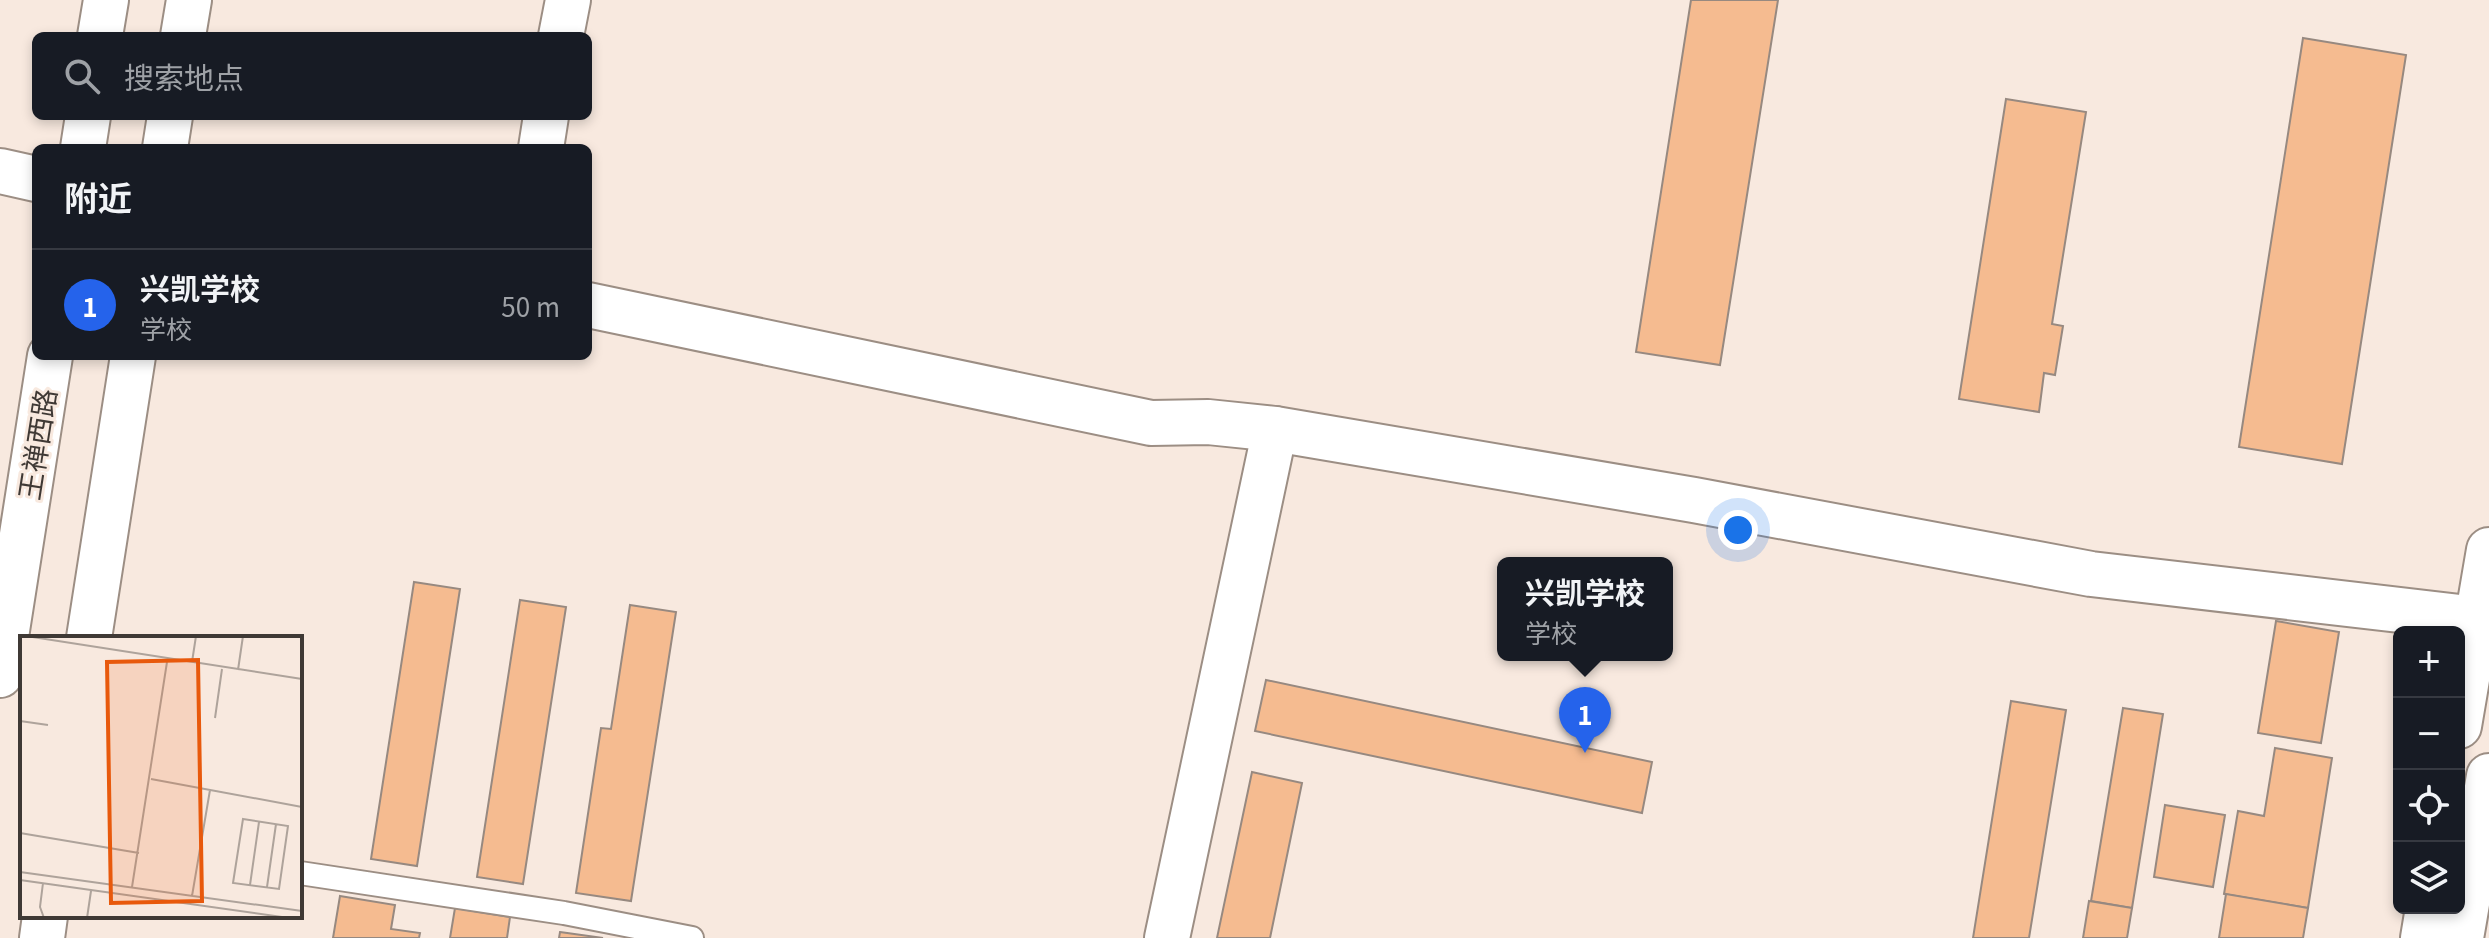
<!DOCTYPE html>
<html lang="zh">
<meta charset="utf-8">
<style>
:root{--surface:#171b24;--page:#20242c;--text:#f1f3f6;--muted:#9ea1a6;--line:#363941;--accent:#2563eb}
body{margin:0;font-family:Georgia,"Noto Sans SC",serif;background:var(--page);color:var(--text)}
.controls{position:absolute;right:24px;bottom:24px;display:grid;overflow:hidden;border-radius:12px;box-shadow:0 4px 12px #0003}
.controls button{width:72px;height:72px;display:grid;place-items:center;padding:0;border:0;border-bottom:2px solid var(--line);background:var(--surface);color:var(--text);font:40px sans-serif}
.you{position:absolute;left:1738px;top:530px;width:28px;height:28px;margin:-20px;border:6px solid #fff;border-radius:50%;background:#1a73e8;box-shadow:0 0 0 12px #1a73e833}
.badge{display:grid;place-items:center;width:52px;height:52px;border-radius:50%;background:var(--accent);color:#fff;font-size:26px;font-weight:700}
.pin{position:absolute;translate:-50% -66px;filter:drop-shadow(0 2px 4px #0008)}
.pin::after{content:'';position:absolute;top:42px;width:28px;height:24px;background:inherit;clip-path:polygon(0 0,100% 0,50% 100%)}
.popup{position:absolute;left:1497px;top:557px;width:176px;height:104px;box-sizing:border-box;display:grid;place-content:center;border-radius:12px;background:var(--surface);filter:drop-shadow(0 2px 6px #0005);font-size:26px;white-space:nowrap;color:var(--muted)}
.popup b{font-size:30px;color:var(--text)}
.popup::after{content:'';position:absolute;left:50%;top:100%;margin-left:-16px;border:16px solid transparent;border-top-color:var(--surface)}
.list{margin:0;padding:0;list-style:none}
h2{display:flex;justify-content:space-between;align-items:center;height:104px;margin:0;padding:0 32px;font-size:34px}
h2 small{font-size:26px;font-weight:400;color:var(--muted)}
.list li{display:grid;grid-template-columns:52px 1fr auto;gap:24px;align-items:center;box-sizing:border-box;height:112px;padding:0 32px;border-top:2px solid var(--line)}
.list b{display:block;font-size:30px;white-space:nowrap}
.list p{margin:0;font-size:26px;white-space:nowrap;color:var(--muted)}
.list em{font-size:26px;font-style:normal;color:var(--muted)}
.icon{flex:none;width:44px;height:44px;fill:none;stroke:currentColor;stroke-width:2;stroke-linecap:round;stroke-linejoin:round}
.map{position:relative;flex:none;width:2489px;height:938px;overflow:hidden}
.search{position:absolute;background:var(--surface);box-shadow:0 4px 12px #0003;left:32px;top:32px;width:560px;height:88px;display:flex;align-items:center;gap:20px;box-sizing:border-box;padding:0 28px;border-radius:12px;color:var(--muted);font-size:30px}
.panel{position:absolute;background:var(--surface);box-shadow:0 4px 12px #0003;left:32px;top:144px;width:560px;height:216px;border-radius:12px}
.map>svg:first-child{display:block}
</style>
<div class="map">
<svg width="2489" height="938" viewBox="0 0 2489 938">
<rect width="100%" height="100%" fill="#f8e9df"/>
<g fill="#f5bb90" stroke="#978980" stroke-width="2">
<polygon points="1691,0 1778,0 1720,365 1636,352"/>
<polygon points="2303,38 2406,55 2342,464 2239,447"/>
<polygon points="2006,99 2086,112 2052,324 2063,326 2055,375 2044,373 2039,412 1959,399"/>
<polygon points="414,582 460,589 417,866 371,859"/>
<polygon points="520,600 566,607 523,884 477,877"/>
<polygon points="630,605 676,612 631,901 576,893 601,728 611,729"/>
<polygon points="2276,621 2339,632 2321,743 2258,733"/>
<polygon points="1266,680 1652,762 1642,813 1255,731"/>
<polygon points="2011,701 2066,710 2029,938 1973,938"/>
<polygon points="2123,708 2163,714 2132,908 2091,901"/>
<polygon points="2275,748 2332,758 2308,908 2224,894 2238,811 2264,816"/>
<polygon points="1252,772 1302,783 1270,938 1217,938"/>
<polygon points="2165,805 2225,815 2213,887 2154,877"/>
<polygon points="2226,894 2308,908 2303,938 2219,938"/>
<polygon points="340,896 395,905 391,929 420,933 419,938 333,938"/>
<polygon points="2089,901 2132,908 2127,938 2083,938"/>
<polygon points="455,908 510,917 507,938 450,938"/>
<polygon points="560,932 603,938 559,938"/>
</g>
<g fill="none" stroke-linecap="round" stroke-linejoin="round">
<defs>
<polyline id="service" points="300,873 564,913 692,938"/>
<g id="minor">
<polyline points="561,36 568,0"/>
<polyline points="541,148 546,116"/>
<polyline points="0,171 36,179"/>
<polyline points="588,305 1151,423 1208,422 1275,429 1694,500 2091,574 2477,619"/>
<polyline points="1167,938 1275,429"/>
</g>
<g id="secondary">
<polyline points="100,36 106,0"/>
<polyline points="183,36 189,0"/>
<polyline points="83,148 88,116"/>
<polyline points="165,148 170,116"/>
<polyline points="89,638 133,356"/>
<polyline points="0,675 50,356"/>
<polyline points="2459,726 2489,550"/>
<polyline points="42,938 45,916"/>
<polyline points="2423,938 2428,908"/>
<polyline points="2461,938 2489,776"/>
</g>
</defs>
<use href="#service" stroke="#9c8e84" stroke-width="26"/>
<use href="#minor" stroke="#9c8e84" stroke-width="48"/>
<use href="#secondary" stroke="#9c8e84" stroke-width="48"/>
<use href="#service" stroke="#fff" stroke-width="22"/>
<use href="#minor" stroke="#fff" stroke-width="44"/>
<use href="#secondary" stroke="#fff" stroke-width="44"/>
</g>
<g text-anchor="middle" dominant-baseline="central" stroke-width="6" stroke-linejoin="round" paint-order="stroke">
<g font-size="28" fill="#3f3935" stroke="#f8e9df">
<text transform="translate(36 444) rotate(-81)">王禅西路</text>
</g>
</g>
<g transform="translate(20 636)">
<rect width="282" height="282" fill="#f8e9df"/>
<path fill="none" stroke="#aea39b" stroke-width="2" d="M6 0 282 43M172 26 176 0M218 34 223 0M195 82 202 33M0 85 28 89M131 143 282 171M223 183 268 190 259 253 213 247ZM0 197 119 217M0 236 282 275M0 244 269 282M23 247 20 271 24 282M230 249 239 186M112 251 147 26M247 251 256 188M172 260 190 154M67 282 71 255"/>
<path fill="#e8590c" fill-opacity="0.15" stroke="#e8590c" stroke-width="4" d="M178 24 182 265 91 267 87 26Z"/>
<rect width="282" height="282" fill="none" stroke="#3f3935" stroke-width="4"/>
</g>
</svg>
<div class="controls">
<button>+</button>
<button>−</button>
<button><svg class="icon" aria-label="locate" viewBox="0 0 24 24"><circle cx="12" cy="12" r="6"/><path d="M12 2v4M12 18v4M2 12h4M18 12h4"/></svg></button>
<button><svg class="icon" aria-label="layers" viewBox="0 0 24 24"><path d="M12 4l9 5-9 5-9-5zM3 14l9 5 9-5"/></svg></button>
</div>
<div class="you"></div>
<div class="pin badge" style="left:1585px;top:753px">1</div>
<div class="popup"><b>兴凯学校</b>学校</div>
<div class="search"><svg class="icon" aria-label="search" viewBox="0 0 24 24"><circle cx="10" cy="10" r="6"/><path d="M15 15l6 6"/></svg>搜索地点</div>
<section class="panel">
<h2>附近<small></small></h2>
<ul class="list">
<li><span class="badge">1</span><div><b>兴凯学校</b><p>学校</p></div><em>50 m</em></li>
</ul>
</section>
</div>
